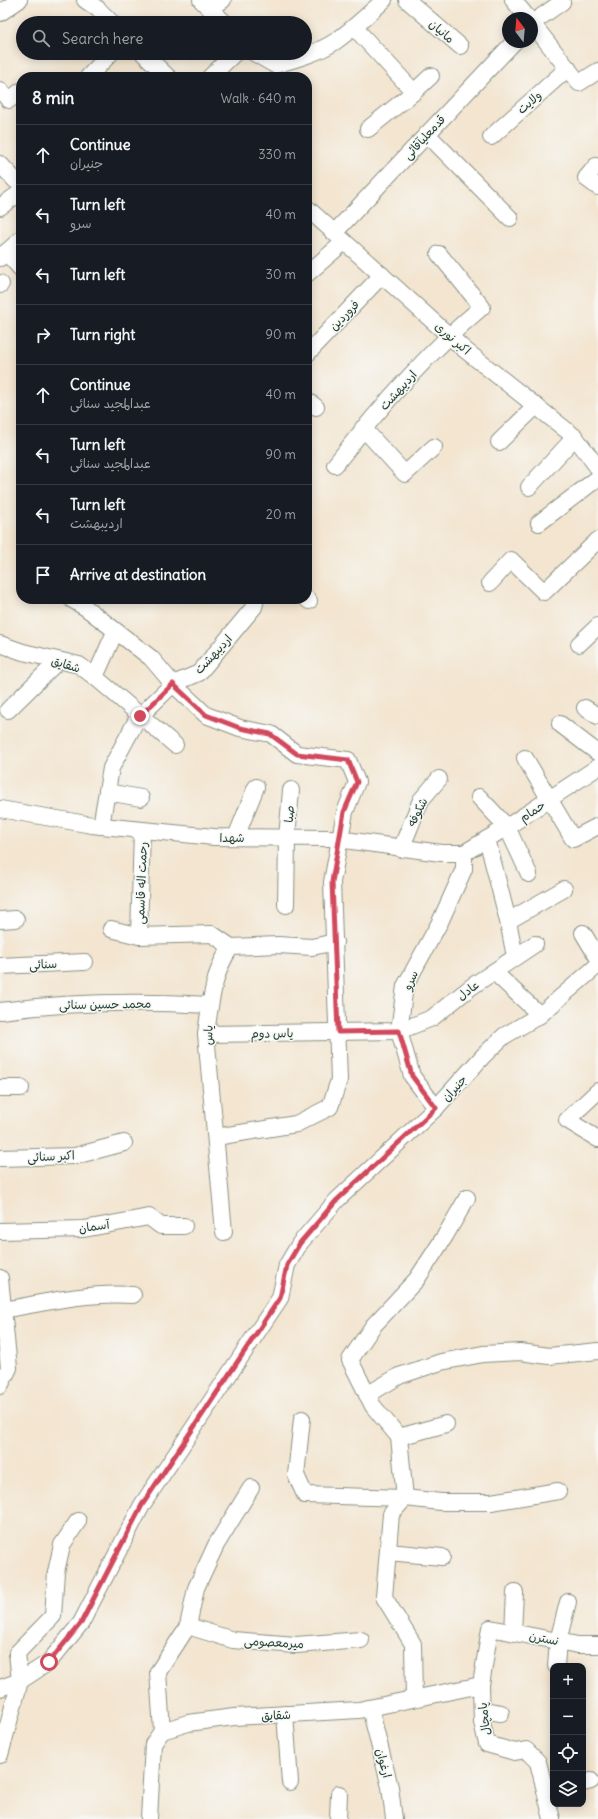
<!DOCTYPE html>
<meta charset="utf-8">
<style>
:root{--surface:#171b24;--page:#242831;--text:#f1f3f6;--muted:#9ea1a6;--line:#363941}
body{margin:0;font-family:Delius,"Playpen Sans Arabic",sans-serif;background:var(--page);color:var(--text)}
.controls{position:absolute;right:12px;bottom:12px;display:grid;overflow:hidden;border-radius:8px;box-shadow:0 2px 10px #0003}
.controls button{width:36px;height:36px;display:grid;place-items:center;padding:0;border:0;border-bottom:1px solid var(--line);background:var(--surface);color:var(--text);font:20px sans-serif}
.compass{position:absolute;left:502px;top:12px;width:36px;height:36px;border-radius:50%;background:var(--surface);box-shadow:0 2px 10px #0003;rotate:344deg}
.stop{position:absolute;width:12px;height:12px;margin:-9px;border:3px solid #d1495b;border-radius:50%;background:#fff}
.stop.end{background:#d1495b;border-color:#fff;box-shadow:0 1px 4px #0008}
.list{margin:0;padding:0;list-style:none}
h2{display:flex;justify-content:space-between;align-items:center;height:52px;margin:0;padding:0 16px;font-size:17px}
h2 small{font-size:13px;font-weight:400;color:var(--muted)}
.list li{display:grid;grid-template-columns:26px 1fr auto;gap:12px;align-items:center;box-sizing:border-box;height:60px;padding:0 16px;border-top:1px solid var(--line)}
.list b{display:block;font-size:15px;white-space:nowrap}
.list p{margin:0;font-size:13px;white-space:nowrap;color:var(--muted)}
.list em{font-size:13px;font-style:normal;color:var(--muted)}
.icon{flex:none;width:22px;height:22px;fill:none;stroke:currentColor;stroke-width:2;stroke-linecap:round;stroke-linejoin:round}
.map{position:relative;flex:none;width:598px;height:1819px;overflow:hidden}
.search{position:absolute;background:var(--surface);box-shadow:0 2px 10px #0003;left:16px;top:16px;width:296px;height:44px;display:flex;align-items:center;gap:10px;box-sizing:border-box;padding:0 14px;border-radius:22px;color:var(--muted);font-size:15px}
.panel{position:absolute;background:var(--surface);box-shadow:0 2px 10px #0003;left:16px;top:72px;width:296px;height:532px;border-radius:16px}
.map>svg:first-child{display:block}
</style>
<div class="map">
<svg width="598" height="1819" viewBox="0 0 598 1819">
<rect width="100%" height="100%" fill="#f6f6f2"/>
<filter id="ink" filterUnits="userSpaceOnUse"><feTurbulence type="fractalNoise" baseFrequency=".025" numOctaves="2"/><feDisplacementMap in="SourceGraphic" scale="8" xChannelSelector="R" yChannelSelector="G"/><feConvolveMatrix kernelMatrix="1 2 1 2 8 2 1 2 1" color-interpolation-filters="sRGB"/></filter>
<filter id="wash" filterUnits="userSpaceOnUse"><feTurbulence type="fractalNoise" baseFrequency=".012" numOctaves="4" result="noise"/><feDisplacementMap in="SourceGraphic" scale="16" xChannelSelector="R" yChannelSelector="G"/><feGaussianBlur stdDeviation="0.9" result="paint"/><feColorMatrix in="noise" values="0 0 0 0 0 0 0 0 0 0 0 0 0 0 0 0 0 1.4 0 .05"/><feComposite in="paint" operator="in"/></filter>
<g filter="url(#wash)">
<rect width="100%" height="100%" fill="#f3e5d0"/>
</g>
<g filter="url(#ink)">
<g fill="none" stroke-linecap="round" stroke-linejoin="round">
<defs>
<g id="minor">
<polyline points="85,0 98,9 112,23"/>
<polyline points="201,0 225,23"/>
<polyline points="407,0 460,46"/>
<polyline points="513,0 528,18"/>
<polyline points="210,9 223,0"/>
<polyline points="0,13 19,0"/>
<polyline points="532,23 579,83 598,71"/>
<polyline points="532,23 562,2"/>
<polyline points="354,27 414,92"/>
<polyline points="143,53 168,77"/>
<path d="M254 53 275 65C296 59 318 53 336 41 353 29 369 14 384 0"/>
<polyline points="88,77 111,53"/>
<polyline points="210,77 235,53"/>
<polyline points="0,90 9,100 21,91"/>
<polyline points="368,129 414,92 431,76"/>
<polyline points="427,134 510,218"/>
<polyline points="491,137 568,68"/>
<polyline points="0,164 15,180 21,184"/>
<polyline points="596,166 586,178 598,187"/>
<polyline points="0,207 21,192"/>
<polyline points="307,208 465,350 575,437 598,468"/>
<polyline points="334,233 514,42"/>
<polyline points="6,252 21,269"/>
<polyline points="0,258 21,239"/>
<polyline points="307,274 344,242"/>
<polyline points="0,283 1,284 0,285"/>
<polyline points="307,354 382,275"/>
<polyline points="307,400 316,407"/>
<polyline points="363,428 405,474 434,447"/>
<polyline points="499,442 536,406"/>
<path d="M335 465C379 408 427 353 482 307L439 254"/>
<polyline points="529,487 575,437"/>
<polyline points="539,523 598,478"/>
<polyline points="490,583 511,560 544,592 598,540"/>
<polyline points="71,599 86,608 151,658 173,684 206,715 240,728 271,734 297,754 348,760 357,782 345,812 332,882 339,1080 330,1107 296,1124 216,1137"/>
<polyline points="307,599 309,601"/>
<polyline points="0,644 23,652 79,665 95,677 175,745"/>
<polyline points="579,644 598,626"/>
<polyline points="95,677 115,632"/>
<polyline points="585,708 598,716"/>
<polyline points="8,710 58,661"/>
<polyline points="560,724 598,753"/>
<polyline points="525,758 573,839 598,826"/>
<polyline points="107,792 141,798"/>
<polyline points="479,797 507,827 529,874"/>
<polyline points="0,809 92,825 214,837 330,838 441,853 464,853 507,827 598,767"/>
<polyline points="101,826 111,768 135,723 140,716 173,684 199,673 254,607 256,599"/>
<polyline points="236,837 256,787"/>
<polyline points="487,839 508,921 564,889"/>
<polyline points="401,849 421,800 439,779"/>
<polyline points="286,905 287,838 291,790"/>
<polyline points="0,920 16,919"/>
<polyline points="508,921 515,957"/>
<polyline points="111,929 139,936 212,934 231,947"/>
<polyline points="583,933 598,958"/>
<polyline points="139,936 142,830"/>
<polyline points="0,966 85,962"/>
<polyline points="494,972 540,1015"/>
<path d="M0 1011C69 1002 140 1001 210 1005"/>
<polyline points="206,1034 399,1031 432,1018 471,987 535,944"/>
<polyline points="0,1088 21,1088"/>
<polyline points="598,1091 567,1120 598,1139"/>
<polyline points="436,1108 412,1076 399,1031 405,986 440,922 464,869 464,853"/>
<polyline points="0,1158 75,1156 124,1143"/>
<polyline points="0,1231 84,1229 149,1217 161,1226 184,1226"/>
<path d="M224 1232 206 1034C210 1006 213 971 231 947L278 945 312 947 335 942"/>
<polyline points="0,1278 9,1368 0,1386"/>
<path d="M4 1310C46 1302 90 1292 133 1295"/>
<polyline points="367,1395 399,1376 441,1362 483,1354 520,1352 549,1356 598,1351"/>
<polyline points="302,1419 296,1475 305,1495 405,1498 399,1437 373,1406 350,1360 373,1326 417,1279 445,1236 467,1198"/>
<polyline points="399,1437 446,1424"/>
<polyline points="388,1552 442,1557"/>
<polyline points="188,1626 233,1640 296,1645 361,1640"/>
<polyline points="513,1632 515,1592"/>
<polyline points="556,1666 558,1641 568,1602"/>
<polyline points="0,1688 20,1681 49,1662 81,1623 142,1505 280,1298 287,1265 300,1243 337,1200 436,1108 484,1055 504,1036 540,1015 598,965"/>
<polyline points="414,1698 413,1644 384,1597 391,1514 405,1498 441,1502 491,1502 558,1491"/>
<polyline points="370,1708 390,1787 394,1819"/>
<polyline points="482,1710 501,1713"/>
<polyline points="285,1714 290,1782"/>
<polyline points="162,1731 158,1672 188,1626 196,1588 216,1545 251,1488"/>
<polyline points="0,1755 20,1681 17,1653 53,1616 56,1572 62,1545 78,1521"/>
<polyline points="583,1783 591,1781"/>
<polyline points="149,1819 153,1744 162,1731 188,1723 234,1717 359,1710 481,1685"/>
<polyline points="338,1819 339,1794"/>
<polyline points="552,1819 538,1762 526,1750 515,1752 487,1744 482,1722 481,1685 490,1628 578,1645 598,1645"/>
</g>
</defs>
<use href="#minor" stroke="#899182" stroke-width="18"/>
<use href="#minor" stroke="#fff" stroke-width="16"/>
</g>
</g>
<g fill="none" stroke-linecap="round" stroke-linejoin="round" filter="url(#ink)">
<polyline stroke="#d1495b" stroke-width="5" points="49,1662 81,1623 142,1505 280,1298 287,1265 300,1243 337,1200 436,1108 412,1076 399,1031 338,1032 332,882 344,812 357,782 348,760 297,754 270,734 240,728 206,715 173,684 140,716"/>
</g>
<g text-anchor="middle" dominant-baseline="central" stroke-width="3" stroke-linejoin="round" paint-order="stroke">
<g font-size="12" fill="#1f3d34" stroke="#f6f6f2">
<text transform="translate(442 31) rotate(41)">مانیان</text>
<text transform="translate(529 102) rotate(-42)">ولایت</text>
<text transform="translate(424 137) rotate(-47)">قدمعلیآقائی</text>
<text transform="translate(344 315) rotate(-46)">فروردین</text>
<text transform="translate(453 338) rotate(41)">اکبر نوری</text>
<text transform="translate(398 390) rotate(-48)">اردیبهشت</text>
<text transform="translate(213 654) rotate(-47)">اردیبهشت</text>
<text transform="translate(66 664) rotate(17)">شقایق</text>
<text transform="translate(532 811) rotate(-33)">حمام</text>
<text transform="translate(417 812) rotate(-63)">شکوفه</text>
<text transform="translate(289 814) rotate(-85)">صبا</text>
<text x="232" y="837">شهدا</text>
<text transform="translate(141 883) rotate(-88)">رحمت اله قاسمی</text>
<text transform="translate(43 964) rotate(-3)">سنائی</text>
<text transform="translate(410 980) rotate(-66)">سرو</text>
<text transform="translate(468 990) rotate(-37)">عادل</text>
<text transform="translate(105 1004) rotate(-1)">محمد حسین سنائی</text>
<text transform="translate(272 1033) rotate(-1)">یاس دوم</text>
<text transform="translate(208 1035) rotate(-89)">یاس</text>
<text transform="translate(454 1088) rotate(-48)">جنیران</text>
<text transform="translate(51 1156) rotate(-3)">اکبر سنائی</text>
<text transform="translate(94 1226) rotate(-8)">آسمان</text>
<text transform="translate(544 1638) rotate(11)">نسترن</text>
<text transform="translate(274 1642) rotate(3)">میرمعصومی</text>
<text transform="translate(276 1715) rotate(-3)">شقایق</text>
<text transform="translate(484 1719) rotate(-97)">پامچال</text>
<text transform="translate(384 1763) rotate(75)">ارغوان</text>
</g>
</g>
</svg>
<div class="controls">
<button>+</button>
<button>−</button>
<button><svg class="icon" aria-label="locate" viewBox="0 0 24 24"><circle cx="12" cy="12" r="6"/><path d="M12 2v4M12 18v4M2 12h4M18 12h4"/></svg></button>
<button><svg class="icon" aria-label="layers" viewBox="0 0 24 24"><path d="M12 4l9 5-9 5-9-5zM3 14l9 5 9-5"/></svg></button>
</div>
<svg class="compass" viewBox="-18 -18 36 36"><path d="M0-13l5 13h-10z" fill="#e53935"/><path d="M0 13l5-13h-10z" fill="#9ea1a6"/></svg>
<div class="stop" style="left:49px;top:1662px"></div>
<div class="stop end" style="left:140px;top:716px"></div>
<div class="search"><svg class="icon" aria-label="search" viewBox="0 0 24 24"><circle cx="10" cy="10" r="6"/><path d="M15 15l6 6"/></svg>Search here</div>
<section class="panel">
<h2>8 min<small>Walk · 640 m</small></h2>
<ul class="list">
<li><svg class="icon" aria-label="ahead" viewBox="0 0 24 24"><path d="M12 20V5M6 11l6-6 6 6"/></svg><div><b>Continue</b><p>جنیران</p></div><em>330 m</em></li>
<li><svg class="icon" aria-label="left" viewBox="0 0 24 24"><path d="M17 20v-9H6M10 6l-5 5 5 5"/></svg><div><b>Turn left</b><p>سرو</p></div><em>40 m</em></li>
<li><svg class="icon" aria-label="left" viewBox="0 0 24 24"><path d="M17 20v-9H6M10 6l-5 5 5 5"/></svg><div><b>Turn left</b></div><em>30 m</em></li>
<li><svg class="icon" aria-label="right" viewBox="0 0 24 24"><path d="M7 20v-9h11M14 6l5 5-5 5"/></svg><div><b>Turn right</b></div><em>90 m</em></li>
<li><svg class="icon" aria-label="ahead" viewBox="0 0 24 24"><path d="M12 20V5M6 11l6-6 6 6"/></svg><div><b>Continue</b><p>عبدالمجید سنائی</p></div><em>40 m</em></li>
<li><svg class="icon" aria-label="left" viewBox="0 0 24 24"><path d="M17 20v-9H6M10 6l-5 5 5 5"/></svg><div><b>Turn left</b><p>عبدالمجید سنائی</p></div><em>90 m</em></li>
<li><svg class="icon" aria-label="left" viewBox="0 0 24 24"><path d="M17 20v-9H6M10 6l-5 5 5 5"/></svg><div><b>Turn left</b><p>اردیبهشت</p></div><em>20 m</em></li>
<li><svg class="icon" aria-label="arrive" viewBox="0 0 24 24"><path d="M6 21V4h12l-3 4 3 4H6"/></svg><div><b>Arrive at destination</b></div></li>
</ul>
</section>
</div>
